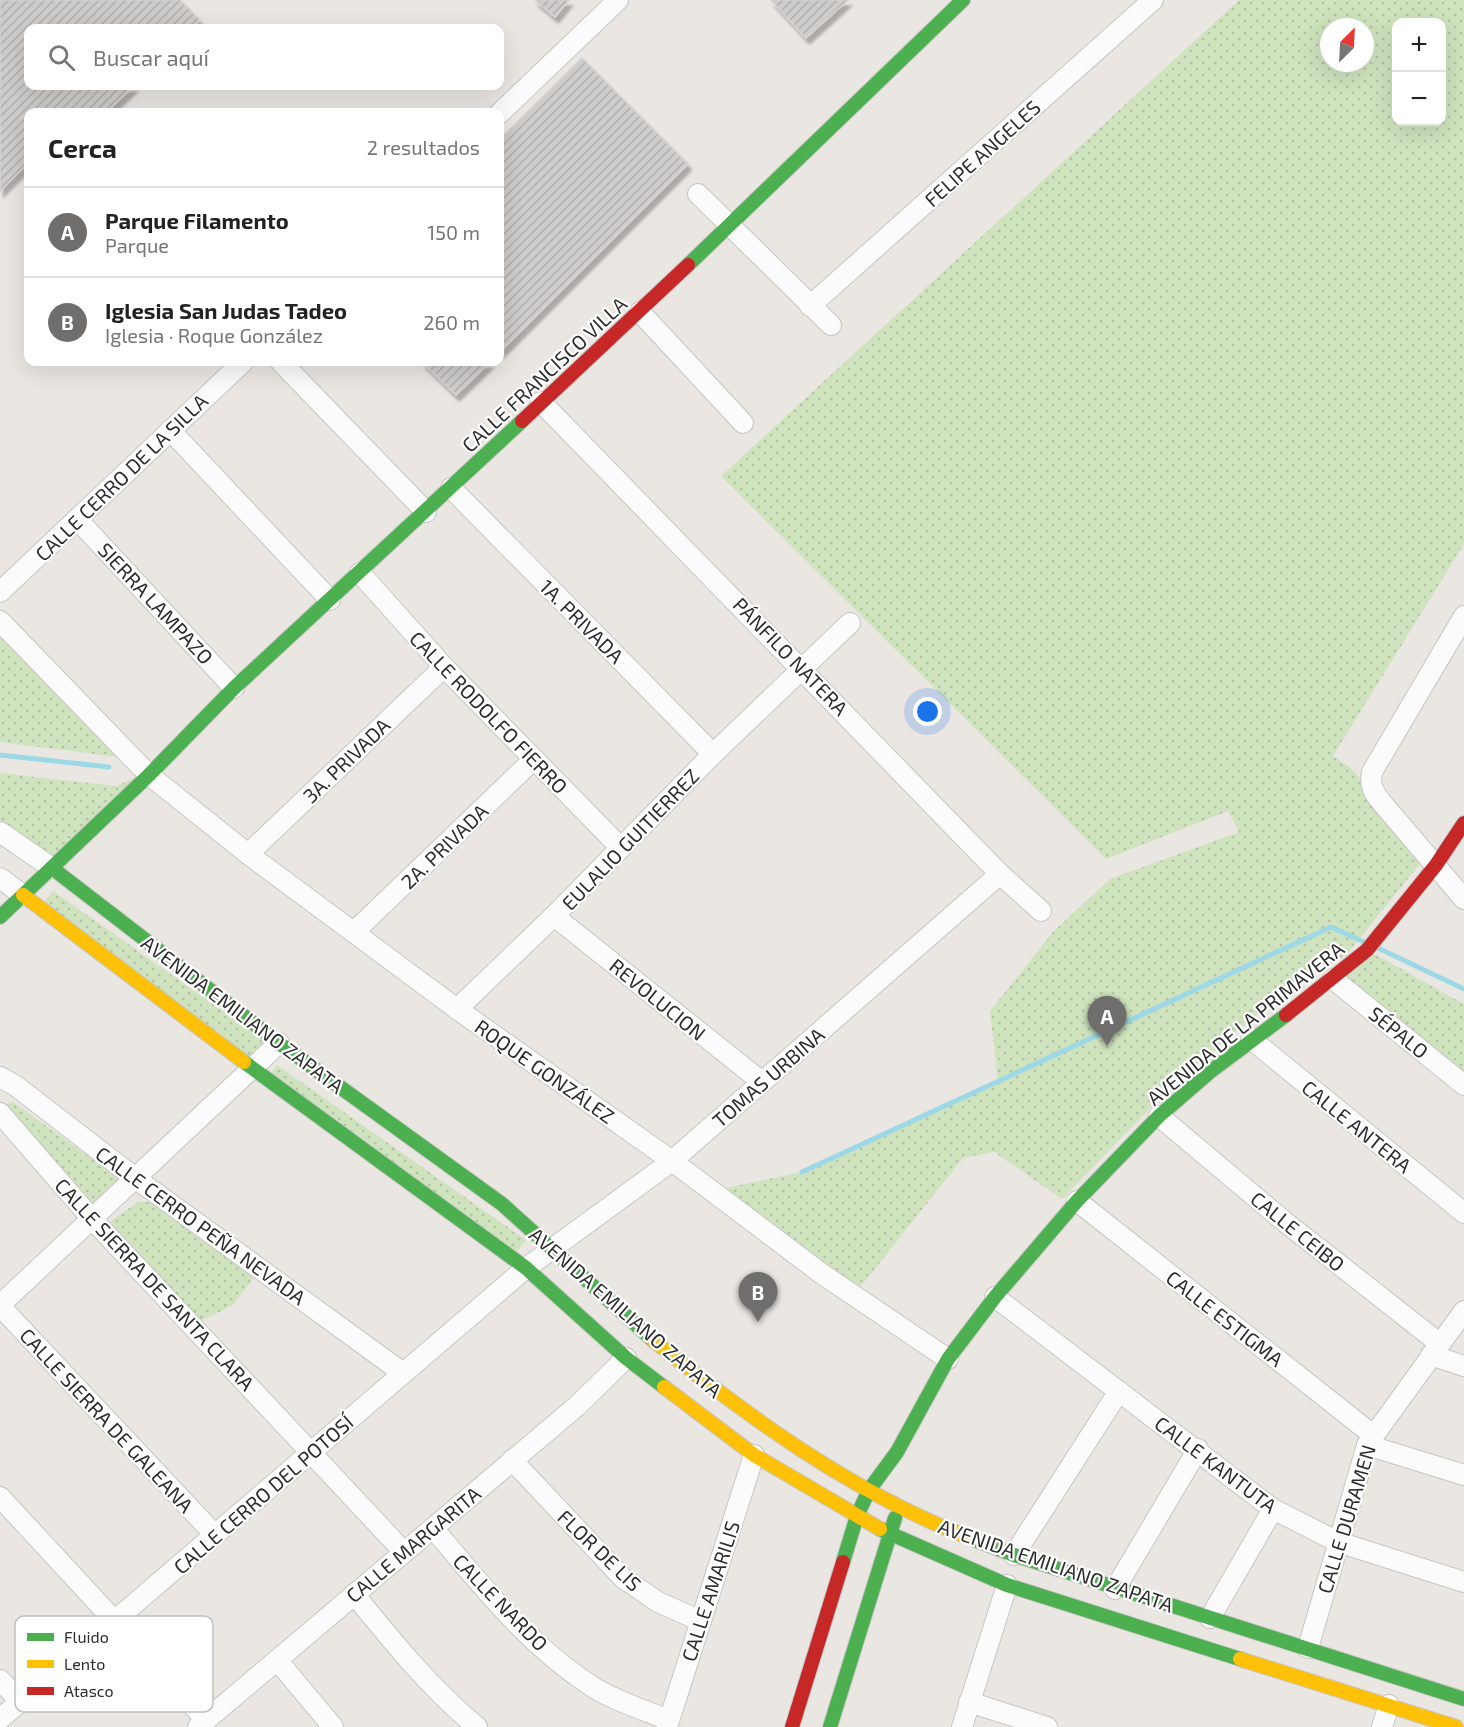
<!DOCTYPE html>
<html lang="es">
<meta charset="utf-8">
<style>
:root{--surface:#fff;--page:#f2f2f2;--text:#222;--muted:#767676;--line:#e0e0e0;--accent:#6f6e6d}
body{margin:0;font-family:"Exo 2",sans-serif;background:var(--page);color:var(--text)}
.controls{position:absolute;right:18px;top:18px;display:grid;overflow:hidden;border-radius:12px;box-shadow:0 6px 24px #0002}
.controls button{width:54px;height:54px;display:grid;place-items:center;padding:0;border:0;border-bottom:2px solid var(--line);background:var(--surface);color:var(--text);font:30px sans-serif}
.compass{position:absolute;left:1320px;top:18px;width:54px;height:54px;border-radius:50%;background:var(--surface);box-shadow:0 6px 24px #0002;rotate:24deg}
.you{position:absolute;left:928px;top:712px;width:21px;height:21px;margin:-15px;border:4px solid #fff;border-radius:50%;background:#1a73e8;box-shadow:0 0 0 9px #1a73e833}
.badge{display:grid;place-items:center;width:39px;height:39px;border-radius:50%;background:var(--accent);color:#fff;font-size:20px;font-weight:700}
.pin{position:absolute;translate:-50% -50px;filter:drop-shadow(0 2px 3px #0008)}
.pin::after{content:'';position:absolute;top:32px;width:21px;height:18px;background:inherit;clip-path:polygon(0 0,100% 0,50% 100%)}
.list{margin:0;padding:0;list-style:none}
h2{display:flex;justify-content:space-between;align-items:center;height:78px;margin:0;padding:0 24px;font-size:26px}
h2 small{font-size:20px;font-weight:400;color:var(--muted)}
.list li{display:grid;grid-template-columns:39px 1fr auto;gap:18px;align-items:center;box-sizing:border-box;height:90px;padding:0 24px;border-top:2px solid var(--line)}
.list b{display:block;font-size:22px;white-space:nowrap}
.list p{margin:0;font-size:20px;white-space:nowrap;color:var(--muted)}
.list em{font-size:20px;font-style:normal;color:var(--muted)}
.icon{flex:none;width:33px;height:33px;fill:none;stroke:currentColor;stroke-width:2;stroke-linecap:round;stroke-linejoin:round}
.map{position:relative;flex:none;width:1464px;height:1727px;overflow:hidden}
.search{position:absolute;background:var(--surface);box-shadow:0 6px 24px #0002;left:24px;top:24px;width:480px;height:66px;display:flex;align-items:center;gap:15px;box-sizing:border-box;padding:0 21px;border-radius:12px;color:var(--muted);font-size:22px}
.panel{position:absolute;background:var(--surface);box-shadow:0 6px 24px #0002;left:24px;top:108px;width:480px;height:258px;border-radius:12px}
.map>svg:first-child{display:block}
</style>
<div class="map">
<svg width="1464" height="1727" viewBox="0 0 1464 1727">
<defs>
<pattern id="grass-dots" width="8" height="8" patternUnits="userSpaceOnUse" patternTransform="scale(1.5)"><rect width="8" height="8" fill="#cfe3be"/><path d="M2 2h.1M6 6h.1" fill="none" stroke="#b2c3a4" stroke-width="1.8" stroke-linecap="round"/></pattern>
<pattern id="building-hatch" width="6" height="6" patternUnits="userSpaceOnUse" patternTransform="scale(1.5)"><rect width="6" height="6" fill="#cfcdca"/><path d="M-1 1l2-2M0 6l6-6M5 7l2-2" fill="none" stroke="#b2b0ae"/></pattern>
<filter id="shadow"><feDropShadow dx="3.5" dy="6" stdDeviation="1.5" flood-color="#0004"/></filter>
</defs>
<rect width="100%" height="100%" fill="#eae7e3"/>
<g fill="url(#grass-dots)" fill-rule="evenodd">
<path d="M1239 0H1464V544L1333 756 1351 768 1427 855 1347 954 1283 993 1173 1085 1062 1199 994 1152 963 1158 854 1295 711 1191 802 1172 998 1081 990 1011 1053 932 1110 879 1239 832 1228 811 1106 859 721 476ZM1396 22H1442V122H1396ZM1329 27H1365V63H1329Z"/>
<polygon points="0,633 126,758 0,742"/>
<polygon points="0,773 116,786 141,775 58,858 0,826"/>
<polygon points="53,891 271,1045 248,1068 36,912"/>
<polygon points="1367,950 1464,1004 1464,1084 1333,979"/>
<polygon points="277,1065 526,1240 509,1263 265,1081"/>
<polygon points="13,1102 127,1184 92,1213 0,1112 6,1105"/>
<polygon points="138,1202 149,1202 255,1276 233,1305 201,1321 111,1238 108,1234 111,1221"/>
</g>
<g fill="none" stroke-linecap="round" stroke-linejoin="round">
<g stroke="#9cd8e6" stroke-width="5">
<polyline points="0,755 109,767"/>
<polyline points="1378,948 1464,989"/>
<polyline points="802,1172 1331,927 1364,942"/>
</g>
</g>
<g fill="url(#building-hatch)" stroke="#d5d2cf" stroke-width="1.5" filter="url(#shadow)">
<polygon points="0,0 180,0 200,20 192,28 28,28 28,86 134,86 106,112 28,112 28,171 24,167 0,191"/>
<polygon points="535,0 569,0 555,17"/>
<polygon points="771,0 848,0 806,38"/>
<polygon points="582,58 688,164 500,352 500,139"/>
<polygon points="422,362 490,362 456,395"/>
</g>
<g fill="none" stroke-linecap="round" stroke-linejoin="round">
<defs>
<g id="street">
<polyline points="500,113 618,0"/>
<polyline points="698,194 831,325"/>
<polyline points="810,306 1153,0"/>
<polyline points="640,312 743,423"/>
<polyline points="281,362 426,512"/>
<polyline points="541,402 1000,874 1041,911"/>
<polyline points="170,430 330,600"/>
<polyline points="451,488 713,754"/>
<polyline points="77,519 234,688"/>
<polyline points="360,573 444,667 621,848"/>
<polyline points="0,592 243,362"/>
<path d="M1464 616 1372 772C1369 786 1374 793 1383 804L1464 899"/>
<polyline points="0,621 149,775 248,854 457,1009 672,1161 822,1274 948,1359"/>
<polyline points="0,832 52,868"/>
<polyline points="248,854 444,667"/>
<polyline points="0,878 23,895"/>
<polyline points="554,916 762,1082"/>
<polyline points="354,932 534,759"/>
<polyline points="1333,979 1464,1085"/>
<polyline points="457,1009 554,916 713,754 850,623"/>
<polyline points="1251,1039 1464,1213"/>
<polyline points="0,1077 16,1086 135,1178 403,1373"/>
<polyline points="0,1113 92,1219 403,1551"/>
<polyline points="1159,1116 1285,1222 1439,1343"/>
<polyline points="1077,1201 1373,1435"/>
<polyline points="995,1297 1273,1509 1338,1542 1464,1582"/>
<polyline points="0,1305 279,1043"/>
<polyline points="0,1306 215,1535"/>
<polyline points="1431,1355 1464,1366"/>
<polyline points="1367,1445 1464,1475"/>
<polyline points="512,1460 623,1578 658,1602 701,1621"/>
<polyline points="0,1497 206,1720"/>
<path d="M433 1528C481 1585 529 1646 593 1687 615 1701 644 1710 669 1720"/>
<polyline points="1014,1555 1119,1391"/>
<polyline points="1115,1589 1198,1449"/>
<path d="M354 1594C392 1641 430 1688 477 1727"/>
<polyline points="1210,1618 1273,1509"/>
<polyline points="1308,1648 1367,1445 1464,1311"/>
<polyline points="277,1660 333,1727"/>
<polyline points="0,1680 21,1702"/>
<polyline points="969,1702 1047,1727"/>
<polyline points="0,1719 526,1268 672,1161 1000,874"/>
<polyline points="198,1727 577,1406 626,1358"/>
<polyline points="667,1727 754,1455"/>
<polyline points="962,1727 1007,1585"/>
<polyline points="1382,1727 1389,1705"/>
</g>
<g id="fast">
<polyline points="688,265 963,0"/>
<polyline points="52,868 279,1043 502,1204 654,1341"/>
<polyline points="0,917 149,775 234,688 522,421"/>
<polyline points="244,1062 526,1268 626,1358 664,1387"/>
<polyline points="880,1529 1007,1585 1240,1659"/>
<polyline points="965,1536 1014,1555 1464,1699"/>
<polyline points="843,1562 857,1516 869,1490 897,1452 948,1359 995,1297 1077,1201 1159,1116 1211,1071 1286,1015"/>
<polyline points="830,1727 895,1518"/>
</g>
<g id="slow">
<polyline points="23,895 244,1062"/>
<path d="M654 1341C750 1418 850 1491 965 1536"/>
<polyline points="664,1387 754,1455 880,1529"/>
<polyline points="1240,1659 1456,1727"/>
</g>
<g id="jam">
<polyline points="522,421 688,265"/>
<polyline points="1286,1015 1367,950 1436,865 1464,823"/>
<polyline points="792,1727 843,1562"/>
</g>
</defs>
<use href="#street" stroke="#c6c6c5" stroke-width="22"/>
<use href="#fast" stroke="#c6c6c5" stroke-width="16"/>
<use href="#slow" stroke="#c6c6c5" stroke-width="16"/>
<use href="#jam" stroke="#c6c6c5" stroke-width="16"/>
<use href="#street" stroke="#fcfbfb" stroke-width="20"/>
<use href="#fast" stroke="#4caf50" stroke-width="14"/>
<use href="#slow" stroke="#ffc107" stroke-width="14"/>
<use href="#jam" stroke="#c62828" stroke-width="14"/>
</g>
<g text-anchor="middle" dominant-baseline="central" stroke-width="4.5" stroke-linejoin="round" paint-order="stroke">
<g font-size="20" fill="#2d2d2d" stroke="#fff">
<text transform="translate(982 153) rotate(-42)">FELIPE ANGELES</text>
<text transform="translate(544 374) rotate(-43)">CALLE FRANCISCO VILLA</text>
<text transform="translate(121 477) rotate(-44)">CALLE CERRO DE LA SILLA</text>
<text transform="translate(156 603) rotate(47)">SIERRA LAMPAZO</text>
<text transform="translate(582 621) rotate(45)">1A. PRIVADA</text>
<text transform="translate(791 656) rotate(46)">PÁNFILO NATERA</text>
<text transform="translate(489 712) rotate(46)">CALLE RODOLFO FIERRO</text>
<text transform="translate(346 760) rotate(-44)">3A. PRIVADA</text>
<text transform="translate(630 839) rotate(-46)">EULALIO GUITIERREZ</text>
<text transform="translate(444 846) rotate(-44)">2A. PRIVADA</text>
<text transform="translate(658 999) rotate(39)">REVOLUCION</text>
<text transform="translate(243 1014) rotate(37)">AVENIDA EMILIANO ZAPATA</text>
<text transform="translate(1245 1023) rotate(-39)">AVENIDA DE LA PRIMAVERA</text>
<text transform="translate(1399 1032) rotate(39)">SÉPALO</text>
<text transform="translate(545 1071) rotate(35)">ROQUE GONZÁLEZ</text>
<text transform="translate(768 1077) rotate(-41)">TOMAS URBINA</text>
<text transform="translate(1357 1126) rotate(39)">CALLE ANTERA</text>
<text transform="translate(201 1225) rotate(36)">CALLE CERRO PEÑA NEVADA</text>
<text transform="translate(1298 1231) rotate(39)">CALLE CEIBO</text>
<text transform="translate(155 1284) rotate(47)">CALLE SIERRA DE SANTA CLARA</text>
<text transform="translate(626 1312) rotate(41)">AVENIDA EMILIANO ZAPATA</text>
<text transform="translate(1225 1318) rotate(38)">CALLE ESTIGMA</text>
<text transform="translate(107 1420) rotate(47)">CALLE SIERRA DE GALEANA</text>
<text transform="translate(1216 1464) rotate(37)">CALLE KANTUTA</text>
<text transform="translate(263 1494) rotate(-41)">CALLE CERRO DEL POTOSÍ</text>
<text transform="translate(1346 1519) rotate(-73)">CALLE DURAMEN</text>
<text transform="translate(413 1544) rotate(-40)">CALLE MARGARITA</text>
<text transform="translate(600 1550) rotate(44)">FLOR DE LIS</text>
<text transform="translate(1056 1565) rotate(19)">AVENIDA EMILIANO ZAPATA</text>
<text transform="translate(710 1591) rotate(-72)">CALLE AMARILIS</text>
<text transform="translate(501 1602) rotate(46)">CALLE NARDO</text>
</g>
</g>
<rect x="15" y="1616" width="198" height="96" rx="9" fill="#fff" stroke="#c0c0c0" stroke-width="1.5"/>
<rect x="27" y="1633" width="27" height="8" fill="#4caf50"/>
<rect x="27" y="1660" width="27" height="8" fill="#ffc107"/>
<rect x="27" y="1687" width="27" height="8" fill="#c62828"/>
<g font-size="16" fill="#2d2d2d">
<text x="64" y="1643">Fluido</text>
<text x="64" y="1670">Lento</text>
<text x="64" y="1697">Atasco</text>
</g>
</svg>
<div class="controls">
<button>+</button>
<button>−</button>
</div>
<svg class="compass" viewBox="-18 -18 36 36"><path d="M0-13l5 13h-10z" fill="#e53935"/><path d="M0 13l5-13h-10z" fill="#767676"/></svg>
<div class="you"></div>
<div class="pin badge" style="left:1107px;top:1046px">A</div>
<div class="pin badge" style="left:758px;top:1322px">B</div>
<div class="search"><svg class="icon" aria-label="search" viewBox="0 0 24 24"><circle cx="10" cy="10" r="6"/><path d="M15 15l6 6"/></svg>Buscar aquí</div>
<section class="panel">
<h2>Cerca<small>2 resultados</small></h2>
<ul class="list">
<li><span class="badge">A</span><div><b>Parque Filamento</b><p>Parque</p></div><em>150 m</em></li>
<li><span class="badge">B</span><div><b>Iglesia San Judas Tadeo</b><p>Iglesia · Roque González</p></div><em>260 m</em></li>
</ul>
</section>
</div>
